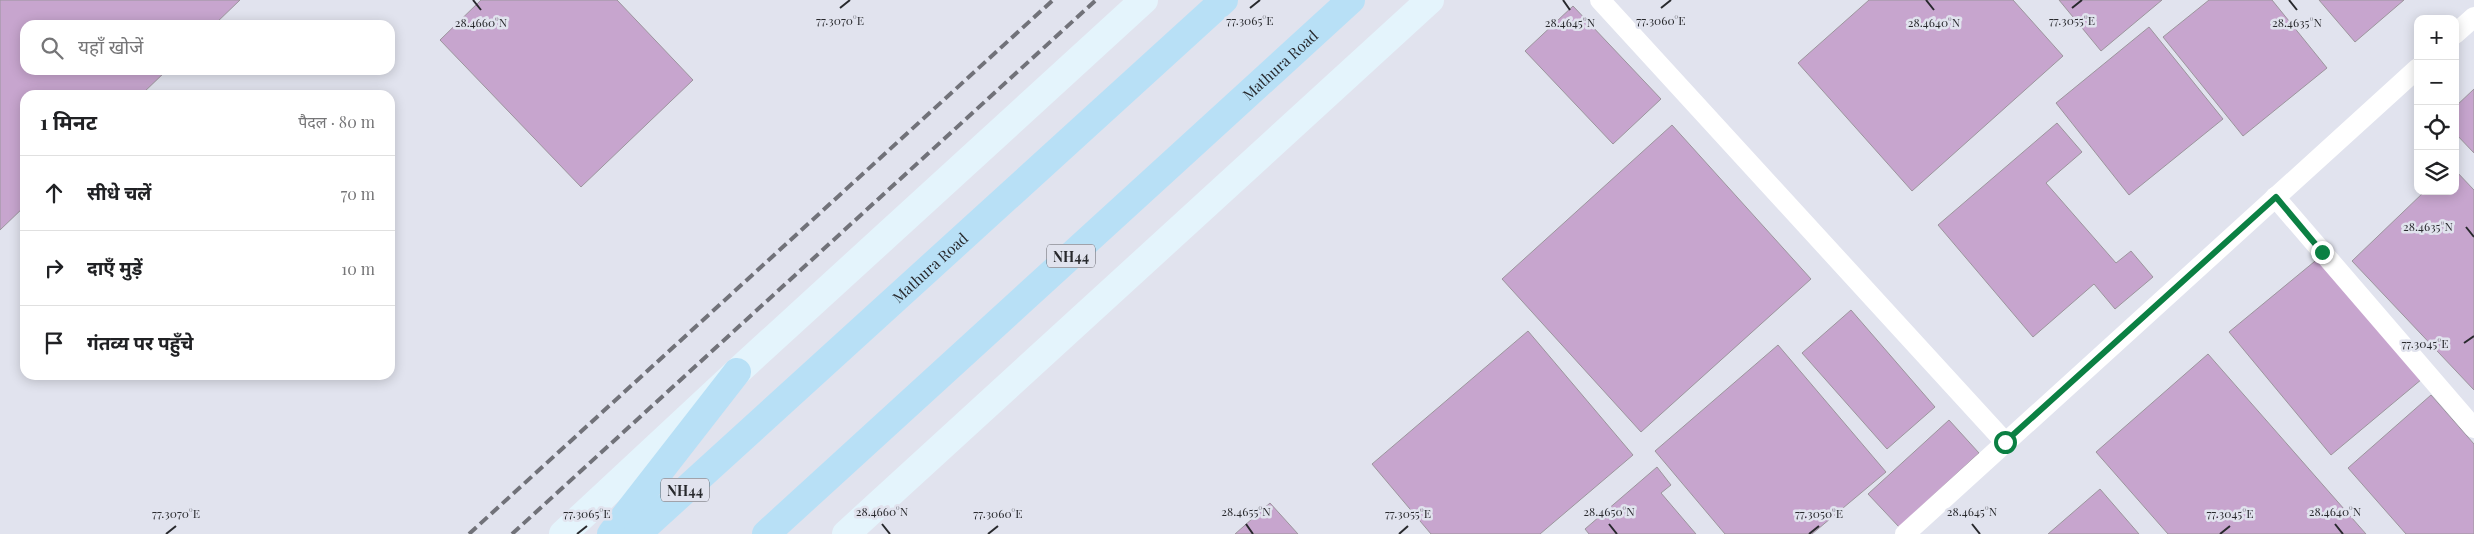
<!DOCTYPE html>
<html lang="hi">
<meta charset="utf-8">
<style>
:root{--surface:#fff;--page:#f6f6f6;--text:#202124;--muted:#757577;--line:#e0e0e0}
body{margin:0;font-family:"Playfair Display","Noto Sans Devanagari",serif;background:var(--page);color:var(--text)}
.controls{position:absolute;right:15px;top:15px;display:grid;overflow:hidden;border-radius:10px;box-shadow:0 2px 12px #0003}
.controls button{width:45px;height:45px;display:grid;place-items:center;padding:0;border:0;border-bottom:1px solid var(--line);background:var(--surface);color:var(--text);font:25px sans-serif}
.stop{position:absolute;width:15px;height:15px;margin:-11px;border:4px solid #0b8043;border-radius:50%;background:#fff}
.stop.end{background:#0b8043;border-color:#fff;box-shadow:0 1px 5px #0008}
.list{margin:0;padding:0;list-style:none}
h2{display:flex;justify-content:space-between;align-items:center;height:65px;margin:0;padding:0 20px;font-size:21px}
h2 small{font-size:16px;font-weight:400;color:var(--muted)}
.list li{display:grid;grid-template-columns:32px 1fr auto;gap:15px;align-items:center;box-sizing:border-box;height:75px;padding:0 20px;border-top:1px solid var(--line)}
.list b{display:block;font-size:19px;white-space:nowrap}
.list em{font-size:16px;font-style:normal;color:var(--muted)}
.icon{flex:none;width:28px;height:28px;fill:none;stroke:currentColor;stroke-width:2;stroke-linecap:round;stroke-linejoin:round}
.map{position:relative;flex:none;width:2474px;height:534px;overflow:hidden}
.search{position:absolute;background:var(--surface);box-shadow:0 2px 12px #0003;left:20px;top:20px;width:375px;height:55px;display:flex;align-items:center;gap:12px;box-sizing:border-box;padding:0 18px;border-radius:15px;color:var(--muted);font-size:19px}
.panel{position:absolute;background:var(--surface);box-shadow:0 2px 12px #0003;left:20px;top:90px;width:375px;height:290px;border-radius:15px}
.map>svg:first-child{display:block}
</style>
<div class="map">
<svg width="2474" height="534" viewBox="0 0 2474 534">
<rect width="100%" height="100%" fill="#e1e3ee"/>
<g fill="#c7a5ce" stroke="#9c959d">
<polygon points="0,0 240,0 214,25 25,25 25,70 167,70 141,95 25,95 25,206 0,230"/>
<polygon points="481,0 617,0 693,80 581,187 440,40"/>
<polygon points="1869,0 2013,0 2063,56 1912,191 1798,63"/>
<polygon points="2059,0 2162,0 2101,51"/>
<polygon points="2209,0 2272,0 2327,68 2243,136 2163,37"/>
<polygon points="2319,0 2404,0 2355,42"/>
<polygon points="1573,6 1661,99 1613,144 1525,51"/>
<polygon points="2149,27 2223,119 2129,195 2056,103"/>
<polygon points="2474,89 2474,153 2455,133 2455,107"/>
<polygon points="2057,123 2082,152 2046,183 2116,263 2131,251 2153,277 2115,309 2094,284 2033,337 1938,225"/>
<polygon points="1672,125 1811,279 1641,432 1502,279"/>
<polygon points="2455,170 2474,190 2474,390 2352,261 2425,191 2455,191"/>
<polygon points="2320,257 2422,379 2331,455 2229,332"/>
<polygon points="1851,310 1935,407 1887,449 1802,353"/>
<polygon points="1528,331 1633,455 1540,534 1431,534 1372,464"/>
<polygon points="1778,345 1886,472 1812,534 1725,534 1655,451"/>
<polygon points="2208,354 2366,534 2168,534 2096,452"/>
<polygon points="2431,395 2474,444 2474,534 2406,534 2348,468"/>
<polygon points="1949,420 1979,453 1899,527 1868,494"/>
<polygon points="1657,467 1671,485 1661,493 1696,534 1589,534 1585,529"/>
<polygon points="2100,489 2139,534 2048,534"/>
<polygon points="1270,503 1298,534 1235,534"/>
</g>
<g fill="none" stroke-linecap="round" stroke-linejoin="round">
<g stroke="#fff" stroke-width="20">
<polyline points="1600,0 2005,442"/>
<polyline points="2455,34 2474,17"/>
<polyline points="2275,197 2474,428"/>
<polyline points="1905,534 2418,68"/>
</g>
<g stroke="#e4f4fc" stroke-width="28">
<polyline points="563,534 737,372 1144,0"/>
<polyline points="846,534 1430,0"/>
</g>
<g stroke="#b8e0f6" stroke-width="28">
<polyline points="611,534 737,372"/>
<path id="s1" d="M637 534 1224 0"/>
<path id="s2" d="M766 534 1351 0"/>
</g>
<g stroke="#717279" stroke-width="4" stroke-dasharray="10 5" stroke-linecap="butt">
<polyline points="469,534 1053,0"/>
<polyline points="512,534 1096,0"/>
</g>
</g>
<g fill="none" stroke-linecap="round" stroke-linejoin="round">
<polyline stroke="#0b8043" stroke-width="6" points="2005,442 2276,197 2322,252"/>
</g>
<path fill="none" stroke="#28292d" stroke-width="2" d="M473 0 481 10M1563 0 1570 10M1926 0 1934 10M2289 0 2297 10M840 8 850 0M1250 8 1260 0M1661 8 1671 0M2072 8 2082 0M2466 227 2474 237M2464 343 2474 336M882 524 890 534M1246 524 1253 534M1609 524 1617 534M1972 524 1980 534M2335 524 2343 534M166 534 176 526M577 534 587 526M988 534 998 526M1399 534 1408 526M1809 534 1819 526M2220 534 2230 526"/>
<g text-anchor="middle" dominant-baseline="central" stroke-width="5" stroke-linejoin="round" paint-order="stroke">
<g fill="#e1e3ee" stroke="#606167" stroke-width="1">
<rect x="1047" y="244.5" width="48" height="23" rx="4"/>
<rect x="661" y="478.5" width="48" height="23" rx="4"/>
</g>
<g font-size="14" font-weight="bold" fill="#28292d">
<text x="1071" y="256">NH44</text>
<text x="685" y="490">NH44</text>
</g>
<g font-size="15" fill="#28292d" stroke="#e1e3ee">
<text stroke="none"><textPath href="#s2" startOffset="696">Mathura Road</textPath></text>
<text stroke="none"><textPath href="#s1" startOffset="396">Mathura Road</textPath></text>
</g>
</g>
<g font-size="12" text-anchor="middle" fill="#28292d" stroke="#e1e3ee" stroke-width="5" stroke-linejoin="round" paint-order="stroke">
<text x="840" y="25">77.3070°E</text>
<text x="1250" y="25">77.3065°E</text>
<text x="1661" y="25">77.3060°E</text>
<text x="2072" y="25">77.3055°E</text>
<text x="481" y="27">28.4660°N</text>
<text x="1570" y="27">28.4645°N</text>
<text x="1934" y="27">28.4640°N</text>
<text x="2297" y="27">28.4635°N</text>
<text x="2428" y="231">28.4635°N</text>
<text x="2425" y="348">77.3045°E</text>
<text x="882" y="516">28.4660°N</text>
<text x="1246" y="516">28.4655°N</text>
<text x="1609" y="516">28.4650°N</text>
<text x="1972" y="516">28.4645°N</text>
<text x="2335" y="516">28.4640°N</text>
<text x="176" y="518">77.3070°E</text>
<text x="587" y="518">77.3065°E</text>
<text x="998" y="518">77.3060°E</text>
<text x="1408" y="518">77.3055°E</text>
<text x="1819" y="518">77.3050°E</text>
<text x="2230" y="518">77.3045°E</text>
</g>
</svg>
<div class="controls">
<button>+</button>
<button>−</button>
<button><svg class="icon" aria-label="locate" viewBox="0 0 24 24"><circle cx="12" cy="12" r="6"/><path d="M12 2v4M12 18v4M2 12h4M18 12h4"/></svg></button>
<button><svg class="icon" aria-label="layers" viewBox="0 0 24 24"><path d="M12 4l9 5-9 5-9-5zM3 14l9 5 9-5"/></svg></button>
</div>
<div class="stop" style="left:2005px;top:442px"></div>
<div class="stop end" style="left:2322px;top:252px"></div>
<div class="search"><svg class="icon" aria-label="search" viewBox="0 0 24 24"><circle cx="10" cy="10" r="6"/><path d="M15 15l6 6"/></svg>यहाँ खोजें</div>
<section class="panel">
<h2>1 मिनट<small>पैदल · 80 m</small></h2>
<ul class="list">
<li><svg class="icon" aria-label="ahead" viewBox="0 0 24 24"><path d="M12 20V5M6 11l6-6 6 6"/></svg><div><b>सीधे चलें</b></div><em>70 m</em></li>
<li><svg class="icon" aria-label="right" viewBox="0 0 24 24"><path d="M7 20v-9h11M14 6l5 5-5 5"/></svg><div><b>दाएँ मुड़ें</b></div><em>10 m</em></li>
<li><svg class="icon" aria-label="arrive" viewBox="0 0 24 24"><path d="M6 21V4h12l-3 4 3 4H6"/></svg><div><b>गंतव्य पर पहुँचे</b></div></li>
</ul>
</section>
</div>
